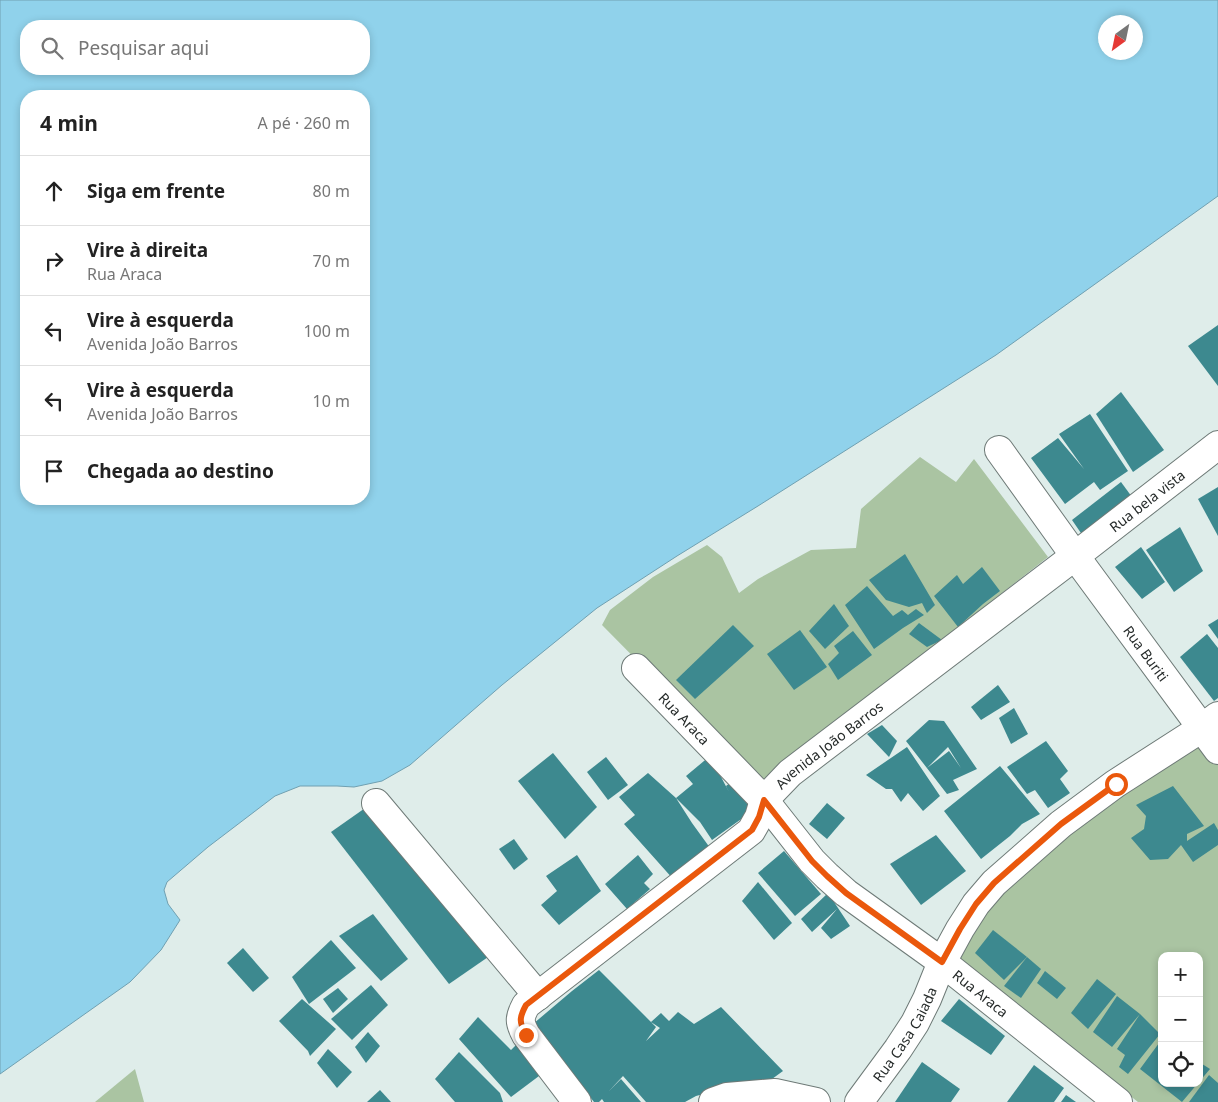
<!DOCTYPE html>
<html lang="pt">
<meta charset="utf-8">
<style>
:root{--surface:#fff;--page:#f6f6f6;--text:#222;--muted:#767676;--line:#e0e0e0}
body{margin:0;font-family:"Noto Sans",sans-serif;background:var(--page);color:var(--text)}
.controls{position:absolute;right:15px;bottom:15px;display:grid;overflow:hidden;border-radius:10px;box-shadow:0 2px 8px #0003}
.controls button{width:45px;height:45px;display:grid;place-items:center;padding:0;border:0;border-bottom:1px solid var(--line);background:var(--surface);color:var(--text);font:25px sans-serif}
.compass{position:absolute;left:1098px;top:15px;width:45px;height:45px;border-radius:50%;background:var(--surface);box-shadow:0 2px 8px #0003;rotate:213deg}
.stop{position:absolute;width:15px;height:15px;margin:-11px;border:4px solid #ea580c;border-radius:50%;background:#fff}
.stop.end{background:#ea580c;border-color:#fff;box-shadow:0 1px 5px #0008}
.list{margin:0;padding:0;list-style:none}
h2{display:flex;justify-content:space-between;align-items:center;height:65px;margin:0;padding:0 20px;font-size:21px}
h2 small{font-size:16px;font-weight:400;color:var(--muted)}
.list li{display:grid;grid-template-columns:32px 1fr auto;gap:15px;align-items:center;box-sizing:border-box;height:70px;padding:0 20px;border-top:1px solid var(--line)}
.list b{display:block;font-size:19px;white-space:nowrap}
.list p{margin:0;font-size:16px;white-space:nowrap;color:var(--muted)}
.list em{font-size:16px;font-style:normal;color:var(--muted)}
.icon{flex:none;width:28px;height:28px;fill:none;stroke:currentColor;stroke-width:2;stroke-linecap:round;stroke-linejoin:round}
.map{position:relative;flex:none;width:1218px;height:1102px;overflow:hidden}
.search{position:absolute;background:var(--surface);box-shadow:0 2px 8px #0003;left:20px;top:20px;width:350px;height:55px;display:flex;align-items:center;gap:12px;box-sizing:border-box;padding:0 18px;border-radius:20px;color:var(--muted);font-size:19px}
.panel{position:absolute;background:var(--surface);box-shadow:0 2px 8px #0003;left:20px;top:90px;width:350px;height:415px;border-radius:20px}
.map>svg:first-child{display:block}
</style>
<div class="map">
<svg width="1218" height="1102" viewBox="0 0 1218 1102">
<rect width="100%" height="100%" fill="#dfedea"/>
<g fill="#aac4a2" fill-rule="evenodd">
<polygon points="920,457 956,482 974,459 1048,557 758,783 602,625 610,610 653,577 707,545 722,557 739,593 758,579 811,550 856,548 861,509"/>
<path d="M1200 734 1218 758V1102H1138L956 958 976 904ZM1162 956H1199V1083H1162Z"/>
<polygon points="135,1069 144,1102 95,1102"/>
</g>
<path fill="#90d2eb" stroke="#70a0b1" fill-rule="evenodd" d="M0 0H1218V196L996 355 758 506 677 556 597 608 502 685 410 765 382 781 354 787 337 786H300L275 796 208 847 167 882 164 890 168 904 180 920 161 950 130 982 0 1074ZM1106 22H1136V52H1106ZM26 26H364V69H26ZM26 96H364V499H26Z"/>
<g fill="#3d898f" fill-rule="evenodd">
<polygon points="1218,325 1218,386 1188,346"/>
<polygon points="1121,392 1164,450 1133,472 1096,414"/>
<polygon points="1090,414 1128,471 1100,490 1094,482 1065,504 1031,458 1058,438 1084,469 1059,434"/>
<polygon points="1121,482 1132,497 1083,536 1072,520"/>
<polygon points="1218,487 1218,536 1198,499"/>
<polygon points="1180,527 1203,571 1174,592 1146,550"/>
<polygon points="1141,547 1165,582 1142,599 1115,567"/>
<polygon points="905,554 935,605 927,613 922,603 909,607 886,600 869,580"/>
<polygon points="982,567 1000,591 983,604 958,627 934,596 957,575 963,584"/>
<polygon points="867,586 893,616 902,610 908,615 916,609 924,615 903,628 874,649 845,605"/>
<polygon points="834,604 849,626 825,649 809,631"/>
<polygon points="1218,619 1218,639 1208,625"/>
<polygon points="919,623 942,640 927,647 909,634"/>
<polygon points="733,625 754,646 695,699 676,680"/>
<polygon points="800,630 827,667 794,690 767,654"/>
<polygon points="853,631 872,655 838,680 828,664 839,653 834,646"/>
<polygon points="1207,634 1218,648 1218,698 1214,701 1180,657"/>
<polygon points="998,685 1010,702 981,720 971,707"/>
<polygon points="1014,708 1028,734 1011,744 999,718"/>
<path d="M929 720 944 721 977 769 953 780 959 790 947 794 906 741ZM948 747 961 768 949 751 927 768Z"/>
<polygon points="882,725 897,741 889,757 867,734"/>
<polygon points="1046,741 1068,771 1060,779 1070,793 1048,808 1035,790 1027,794 1007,767"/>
<polygon points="907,747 940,796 923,811 908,793 901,802 892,789 886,789 866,775"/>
<polygon points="553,753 597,807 565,839 518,781"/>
<polygon points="710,756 729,792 726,786 735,779 751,812 712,840 700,822 676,798 692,823 713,852 674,880 624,824 635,815 619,797 648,773 676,798 693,784 686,776"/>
<polygon points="606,757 628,785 608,800 587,772"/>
<polygon points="1000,766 1040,814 1022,824 1010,836 981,859 944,811"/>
<polygon points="1173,786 1204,826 1187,834 1187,841 1214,823 1218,830 1218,845 1193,862 1181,845 1168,859 1150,860 1131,838 1144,829 1146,816 1136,805"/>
<polygon points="827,803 845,818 827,839 809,824"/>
<polygon points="368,806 491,955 449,984 331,832"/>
<polygon points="936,835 966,871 921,905 890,864"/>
<polygon points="514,839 528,859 514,870 499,849"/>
<polygon points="784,851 821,894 795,916 758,873"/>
<polygon points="577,855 601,891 559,925 541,905 557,891 546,876"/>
<polygon points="638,855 653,874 644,883 650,889 627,909 605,884"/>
<polygon points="758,882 792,923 774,940 742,901"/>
<polygon points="828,893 850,926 831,939 821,928 837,909 812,932 801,919"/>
<polygon points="373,914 408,959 381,981 339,936"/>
<polygon points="993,930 1027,957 1004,980 975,953"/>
<polygon points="331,940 356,968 309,1004 292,977"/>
<polygon points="243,948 269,978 253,992 227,963"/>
<polygon points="1027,957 1041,969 1021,998 1004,986"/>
<path d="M599 970 651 1022 661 1013 669 1021 678 1012 694 1024 721 1007 783 1071 761 1087 748 1082 696 1096 685 1102H646L623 1076 609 1091 621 1079 641 1102H604L602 1099 599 1102H594L533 1024 572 991ZM651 1022 660 1028 646 1041 656 1027Z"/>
<polygon points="1045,971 1066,988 1057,999 1037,983"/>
<polygon points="1097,979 1116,994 1088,1029 1071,1013"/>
<polygon points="371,985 388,1005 352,1040 331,1019"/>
<polygon points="338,988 348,999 333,1013 323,999"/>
<polygon points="1117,996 1140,1014 1160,1034 1128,1074 1119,1067 1125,1055 1117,1049 1140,1014 1112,1047 1093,1032"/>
<polygon points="302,999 336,1029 310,1056 308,1051 279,1021"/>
<polygon points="959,999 1005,1036 991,1055 941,1021"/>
<polygon points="478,1017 511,1050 517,1044 543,1073 511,1097 459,1039"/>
<polygon points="368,1032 380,1046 366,1063 355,1047"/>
<polygon points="1162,1039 1162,1083 1198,1083 1182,1102 1140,1069"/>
<polygon points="328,1049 352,1072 337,1088 317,1063"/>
<polygon points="459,1052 500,1093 503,1102 455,1102 435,1079"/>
<polygon points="922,1062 960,1089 951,1102 895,1102"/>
<polygon points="1199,1062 1210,1069 1199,1082"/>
<polygon points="1034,1065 1064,1088 1054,1102 1007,1102"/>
<polygon points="1209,1075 1218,1083 1218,1102 1189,1102"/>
<polygon points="380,1090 391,1102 367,1102"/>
<polygon points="1066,1095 1076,1102 1061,1102"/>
</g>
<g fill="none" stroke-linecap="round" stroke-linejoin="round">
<defs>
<g id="minor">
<path id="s1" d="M999 450 1075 556 1218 750"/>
<path id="s2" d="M636 668 764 800 812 861 827 876 846 893 942 962 1118 1102"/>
<polyline points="376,803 538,996"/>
<path id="s3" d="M577 1102 526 1035C519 1022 519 1018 526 1005L751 831 759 817 764 800 790 773 1075 556 1218 445"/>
<polyline points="713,1102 727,1097 775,1093 816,1102"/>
<path id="s4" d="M859 1102 898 1049 915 1023 927 999 942 962 960 929 976 904 994 883 1061 824 1115 784 1202 728 1218 716"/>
</g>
</defs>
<use href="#minor" stroke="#6e7a77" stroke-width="30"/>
<use href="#minor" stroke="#fff" stroke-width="28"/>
</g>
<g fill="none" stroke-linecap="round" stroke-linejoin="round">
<path stroke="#ea580c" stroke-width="6" d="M526 1035C519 1022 519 1018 526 1005L752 830 759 817 764 800 812 861 827 876 846 893 942 962 960 929 976 904 994 883 1061 824 1116 784"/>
</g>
<g text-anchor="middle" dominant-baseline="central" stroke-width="5" stroke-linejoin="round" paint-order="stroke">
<g font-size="14" fill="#262b2a" stroke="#fff">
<text stroke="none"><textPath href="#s3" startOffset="921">Rua bela vista</textPath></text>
<text stroke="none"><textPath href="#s1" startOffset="251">Rua Buriti</textPath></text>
<text stroke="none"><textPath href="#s2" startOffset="70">Rua Araca</textPath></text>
<text stroke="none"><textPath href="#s3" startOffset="520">Avenida João Barros</textPath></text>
<text stroke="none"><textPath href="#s2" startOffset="476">Rua Araca</textPath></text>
<text stroke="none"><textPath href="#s4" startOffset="82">Rua Casa Caiada</textPath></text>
</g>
</g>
</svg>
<div class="controls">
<button>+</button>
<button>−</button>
<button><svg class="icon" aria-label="locate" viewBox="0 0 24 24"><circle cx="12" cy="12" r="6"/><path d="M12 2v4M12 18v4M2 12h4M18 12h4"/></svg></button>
</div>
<svg class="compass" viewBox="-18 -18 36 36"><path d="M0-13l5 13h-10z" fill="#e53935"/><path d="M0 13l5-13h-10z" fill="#767676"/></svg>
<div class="stop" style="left:1116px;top:784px"></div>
<div class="stop end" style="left:526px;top:1035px"></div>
<div class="search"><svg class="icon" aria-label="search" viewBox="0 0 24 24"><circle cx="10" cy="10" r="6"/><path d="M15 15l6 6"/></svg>Pesquisar aqui</div>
<section class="panel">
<h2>4 min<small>A pé · 260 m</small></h2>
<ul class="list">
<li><svg class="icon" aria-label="ahead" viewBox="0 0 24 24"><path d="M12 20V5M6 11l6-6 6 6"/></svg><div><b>Siga em frente</b></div><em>80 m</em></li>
<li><svg class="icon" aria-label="right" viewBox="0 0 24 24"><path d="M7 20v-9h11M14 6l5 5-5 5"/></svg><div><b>Vire à direita</b><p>Rua Araca</p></div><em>70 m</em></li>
<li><svg class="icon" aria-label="left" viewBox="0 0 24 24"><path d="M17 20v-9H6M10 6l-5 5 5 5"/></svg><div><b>Vire à esquerda</b><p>Avenida João Barros</p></div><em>100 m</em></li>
<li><svg class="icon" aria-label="left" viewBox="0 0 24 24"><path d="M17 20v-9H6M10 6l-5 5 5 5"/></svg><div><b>Vire à esquerda</b><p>Avenida João Barros</p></div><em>10 m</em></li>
<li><svg class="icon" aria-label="arrive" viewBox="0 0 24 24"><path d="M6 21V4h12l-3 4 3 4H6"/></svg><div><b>Chegada ao destino</b></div></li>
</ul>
</section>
</div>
